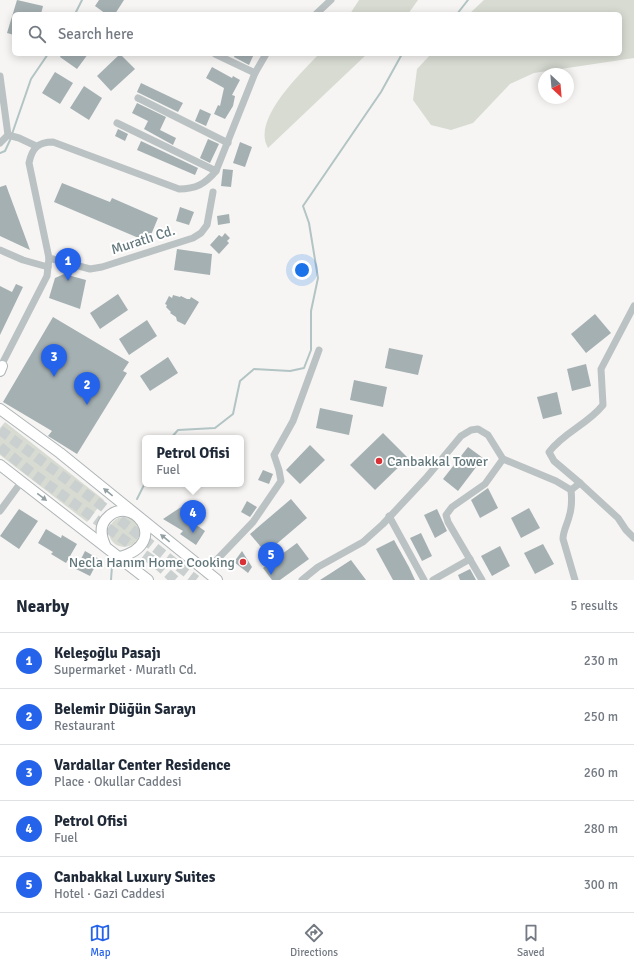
<!DOCTYPE html>
<meta charset="utf-8">
<style>
:root{--surface:#fff;--page:#f2f2f3;--text:#1f2937;--muted:#747a83;--line:#e0e1e3;--accent:#2563eb}
body{margin:0;font-family:Signika,sans-serif;background:var(--page);color:var(--text)}
.compass{position:absolute;left:538px;top:68px;width:36px;height:36px;border-radius:50%;background:var(--surface);box-shadow:0 2px 10px #0003;rotate:154deg}
.you{position:absolute;left:302px;top:270px;width:14px;height:14px;margin:-10px;border:3px solid #fff;border-radius:50%;background:#1a73e8;box-shadow:0 0 0 6px #1a73e833}
.badge{display:grid;place-items:center;width:26px;height:26px;border-radius:50%;background:var(--accent);color:#fff;font-size:13px;font-weight:700}
.pin{position:absolute;translate:-50% -33px;filter:drop-shadow(0 1px 2px #0008)}
.pin::after{content:'';position:absolute;top:21px;width:14px;height:12px;background:inherit;clip-path:polygon(0 0,100% 0,50% 100%)}
.popup{position:absolute;left:142px;top:435px;width:102px;height:52px;box-sizing:border-box;display:grid;place-content:center;border-radius:6px;background:var(--surface);filter:drop-shadow(0 1px 3px #0005);font-size:13px;white-space:nowrap;color:var(--muted)}
.popup b{font-size:15px;color:var(--text)}
.popup::after{content:'';position:absolute;left:50%;top:100%;margin-left:-8px;border:8px solid transparent;border-top-color:var(--surface)}
.list{margin:0;padding:0;list-style:none}
h2{display:flex;justify-content:space-between;align-items:center;height:52px;margin:0;padding:0 16px;font-size:17px}
h2 small{font-size:13px;font-weight:400;color:var(--muted)}
.list li{display:grid;grid-template-columns:26px 1fr auto;gap:12px;align-items:center;box-sizing:border-box;height:56px;padding:0 16px;border-top:1px solid var(--line)}
.list b{display:block;font-size:15px;white-space:nowrap}
.list p{margin:0;font-size:13px;white-space:nowrap;color:var(--muted)}
.list em{font-size:13px;font-style:normal;color:var(--muted)}
.icon{flex:none;width:22px;height:22px;fill:none;stroke:currentColor;stroke-width:2;stroke-linecap:round;stroke-linejoin:round}
.map{position:relative;flex:none;width:634px;height:580px;overflow:hidden}
.search{position:absolute;background:var(--surface);box-shadow:0 2px 10px #0003;left:12px;right:12px;top:12px;height:44px;display:flex;align-items:center;gap:10px;box-sizing:border-box;padding:0 14px;border-radius:6px;color:var(--muted);font-size:15px}
.sheet{height:332px;background:var(--surface)}
nav{display:flex;justify-content:space-around;align-items:center;box-sizing:border-box;height:56px;border-top:1px solid var(--line);background:var(--surface);font-size:11px;color:var(--muted)}
nav a{display:grid;justify-items:center;gap:2px}
nav .on{color:var(--accent)}
.map>svg:first-child{display:block}
</style>
<div class="map">
<svg width="634" height="580" viewBox="0 0 634 580">
<rect width="100%" height="100%" fill="#f6f5f3"/>
<g fill="#d7dbd2">
<polygon points="359,0 418,0 408,14 350,14"/>
<polygon points="484,0 634,0 634,58 534,73 510,84 473,123 451,130 431,125 413,100 417,69 431,54 620,54 620,14 469,14"/>
<path d="M319 54H367L268 148C251 120 301 73 319 54Z"/>
<polygon points="5,422 104,500 87,522 0,455 0,428"/>
<circle cx="124" cy="532" r="15"/>
</g>
<g fill="none" stroke-linecap="round" stroke-linejoin="round">
<g stroke="#b2c4c4" stroke-width="2">
<polyline points="75,14 82,0"/>
<polyline points="457,14 468,0"/>
<polyline points="12,134 31,79 48,54"/>
<polyline points="0,153 5,151 11,138"/>
<polyline points="171,438 178,430 215,428 233,414 240,381 254,369 290,371 304,368 311,350 311,311 318,278 309,223 303,206 381,92 402,54"/>
<polyline points="137,499 145,483"/>
<polyline points="111,580 112,566"/>
</g>
</g>
<g fill="#a5b0b2">
<polygon points="17,0 43,6 41,14 14,14 14,35 7,33"/>
<polygon points="99,0 124,0 115,14 106,14 95,6"/>
<polygon points="62,54 88,54 77,69 60,57"/>
<polygon points="120,54 135,69 111,91 97,76"/>
<polygon points="235,54 254,54 249,65 234,57"/>
<polygon points="212,67 232,78 233,76 240,80 232,95 235,96 233,106 225,119 214,114 218,105 220,106 224,88 206,78"/>
<polygon points="55,72 73,83 60,104 42,93"/>
<polygon points="141,83 183,103 178,112 137,92"/>
<polygon points="84,86 102,98 89,120 70,108"/>
<polygon points="137,103 166,117 160,130 176,138 173,145 144,129 148,121 132,113"/>
<polygon points="200,109 211,114 206,126 195,121"/>
<polygon points="118,129 128,134 125,141 115,136"/>
<polygon points="208,139 219,144 210,163 200,158"/>
<polygon points="141,141 198,168 195,175 137,150"/>
<polygon points="240,142 252,147 245,167 233,163"/>
<polygon points="223,169 233,170 231,187 221,186"/>
<polygon points="62,183 110,202 112,198 158,218 148,242 54,202"/>
<polygon points="6,185 30,250 0,236 0,187"/>
<polygon points="180,207 194,212 189,225 176,221"/>
<polygon points="229,214 230,223 218,225 217,216"/>
<polygon points="225,233 230,238 227,241 229,243 219,254 210,245 219,235 222,237"/>
<polygon points="177,249 212,254 210,275 174,270"/>
<polygon points="64,274 86,280 80,309 49,298 55,278"/>
<polygon points="16,284 23,287 0,335 0,286 12,292"/>
<polygon points="118,294 128,310 100,329 90,313"/>
<polygon points="173,295 180,297 181,296 187,299 190,299 191,297 199,302 185,325 177,321 176,317 170,313 171,312 166,307 167,305 165,304 169,296 172,298"/>
<polygon points="595,314 611,333 586,353 571,334"/>
<polygon points="53,317 129,362 123,371 127,373 77,454 48,436 52,431 3,402"/>
<polygon points="147,320 157,336 129,355 119,339"/>
<polygon points="389,348 423,355 418,375 385,368"/>
<polygon points="168,357 178,373 150,391 140,376"/>
<polygon points="586,364 591,386 572,391 567,369"/>
<polygon points="354,380 387,387 383,407 350,400"/>
<polygon points="557,392 562,414 543,419 537,397"/>
<polygon points="320,408 353,415 349,435 316,428"/>
<polygon points="383,433 408,458 375,490 350,465"/>
<polygon points="310,445 325,460 300,484 286,470"/>
<polygon points="468,447 483,458 458,491 443,479"/>
<polygon points="263,470 273,474 269,484 258,480"/>
<polygon points="488,488 498,508 480,518 471,500"/>
<polygon points="291,499 307,518 266,553 250,534"/>
<polygon points="247,501 257,507 250,517 241,512"/>
<polygon points="181,507 190,514 185,517 205,531 196,545 180,534 183,531 163,519"/>
<polygon points="529,508 540,528 521,538 511,518"/>
<polygon points="19,509 38,521 19,549 0,536"/>
<polygon points="437,509 447,531 435,538 424,515"/>
<polygon points="46,529 61,538 62,535 77,544 66,563 51,554 53,552 38,543"/>
<polygon points="421,533 432,556 422,561 410,538"/>
<polygon points="394,540 409,567 415,580 393,580 376,549"/>
<polygon points="297,543 309,559 280,580 272,580 263,568"/>
<polygon points="543,544 554,564 535,574 524,553"/>
<polygon points="500,546 510,566 492,576 481,556"/>
<polygon points="85,551 99,559 90,576 76,569"/>
<polygon points="242,551 252,567 248,573 234,562"/>
<polygon points="351,560 366,580 320,580 331,573"/>
<polygon points="470,569 476,580 460,580 458,575"/>
</g>
<g fill="none" stroke-linecap="round" stroke-linejoin="round">
<g stroke="#cad0cf" stroke-width="10" stroke-dasharray="10 5" stroke-linecap="butt">
<polyline points="0,430 97,502 196,580"/>
<polyline points="0,447 32,473 156,563 175,580"/>
</g>
<defs>
<g id="highway">
<polyline points="0,371 2,366"/>
<polyline points="0,409 60,453 217,580"/>
<polyline points="0,465 148,580"/>
<path d="M105 545C101 536 99 527 106 519 130 491 173 542 120 557"/>
</g>
</defs>
<use href="#highway" stroke="#afb5b7" stroke-width="12"/>
<g stroke="#bbc2c3" stroke-width="7">
<polyline points="316,14 331,0"/>
<polyline points="215,54 255,73"/>
<polyline points="0,76 8,135"/>
<polyline points="138,98 228,143"/>
<polyline points="117,123 216,171"/>
<polyline points="8,135 19,138 36,146"/>
<polyline points="0,143 8,135"/>
<polyline points="0,250 23,260 48,267"/>
<polyline points="49,258 90,269 102,267 193,238 201,233 207,225 213,192"/>
<path d="M0 368 47 276 49 258 29 163C32 148 38 142 53 142L179 189C196 189 205 184 216 171L255 73 266 54"/>
<path d="M580 483 554 461 549 452C564 432 587 425 603 405L601 369 634 306"/>
<path d="M571 490C572 499 572 508 569 517 567 525 563 531 563 539L575 580"/>
<polyline points="0,511 22,481"/>
<polyline points="389,516 424,580"/>
<polyline points="206,571 253,522 281,481 279,470 274,455 293,421 319,350"/>
<polyline points="302,580 318,567 363,542 383,524 426,478 461,436 471,430 478,429 488,435 503,459 556,481 571,490 580,483 618,518 626,530 634,538"/>
<polyline points="433,580 470,559"/>
<polyline points="482,580 448,522 446,515 452,507 485,484 503,459"/>
</g>
<use href="#highway" stroke="#fff" stroke-width="10"/>
</g>
<defs><path id="oneway-solid" d="M-6-.8H1V-3.2L6.5 0L1 3.2V.8H-6Z"/></defs>
<g fill="#92a0a3">
<use href="#oneway-solid" transform="translate(108 492) rotate(-141)"/>
<use href="#oneway-solid" transform="translate(42 497) rotate(37)"/>
<use href="#oneway-solid" transform="translate(165 538) rotate(-141)"/>
</g>
<g fill="#d83136" stroke="#fff" stroke-width="1.5">
<circle cx="379" cy="461" r="4"/>
<circle cx="243" cy="562" r="4"/>
</g>
<g text-anchor="middle" dominant-baseline="central" stroke-width="4" stroke-linejoin="round" paint-order="stroke">
<g font-size="14" fill="#63787c" stroke="#fff">
<text transform="translate(143 240) rotate(-18)">Muratlı Cd.</text>
</g>
<g font-size="14" fill="#63787c" stroke="#fff" text-anchor="start">
<text x="387" y="461">Canbakkal Tower</text>
<text x="235" y="562" text-anchor="end">Necla Hanım Home Cooking</text>
</g>
</g>
</svg>
<svg class="compass" viewBox="-18 -18 36 36"><path d="M0-13l5 13h-10z" fill="#e53935"/><path d="M0 13l5-13h-10z" fill="#747a83"/></svg>
<div class="you"></div>
<div class="pin badge" style="left:68px;top:281px">1</div>
<div class="pin badge" style="left:87px;top:405px">2</div>
<div class="pin badge" style="left:54px;top:377px">3</div>
<div class="pin badge" style="left:193px;top:533px">4</div>
<div class="popup"><b>Petrol Ofisi</b>Fuel</div>
<div class="pin badge" style="left:271px;top:575px">5</div>
<div class="search"><svg class="icon" aria-label="search" viewBox="0 0 24 24"><circle cx="10" cy="10" r="6"/><path d="M15 15l6 6"/></svg>Search here</div>
</div>
<section class="sheet">
<h2>Nearby<small>5 results</small></h2>
<ul class="list">
<li><span class="badge">1</span><div><b>Keleşoğlu Pasajı</b><p>Supermarket · Muratlı Cd.</p></div><em>230 m</em></li>
<li><span class="badge">2</span><div><b>Belemir Düğün Sarayı</b><p>Restaurant</p></div><em>250 m</em></li>
<li><span class="badge">3</span><div><b>Vardallar Center Residence</b><p>Place · Okullar Caddesi</p></div><em>260 m</em></li>
<li><span class="badge">4</span><div><b>Petrol Ofisi</b><p>Fuel</p></div><em>280 m</em></li>
<li><span class="badge">5</span><div><b>Canbakkal Luxury Suites</b><p>Hotel · Gazi Caddesi</p></div><em>300 m</em></li>
</ul>
</section>
<nav>
<a class="on"><svg class="icon" aria-label="map" viewBox="0 0 24 24"><path d="M3 6l6-2 6 2 6-2v14l-6 2-6-2-6 2zM9 4v14M15 6v14"/></svg>Map</a>
<a><svg class="icon" aria-label="directions" viewBox="0 0 24 24"><path d="M12 3l9 9-9 9-9-9zM9 14v-3h6M13 9l2 2-2 2"/></svg>Directions</a>
<a><svg class="icon" aria-label="saved" viewBox="0 0 24 24"><path d="M7 4h10v16l-5-4-5 4z"/></svg>Saved</a>
</nav>
